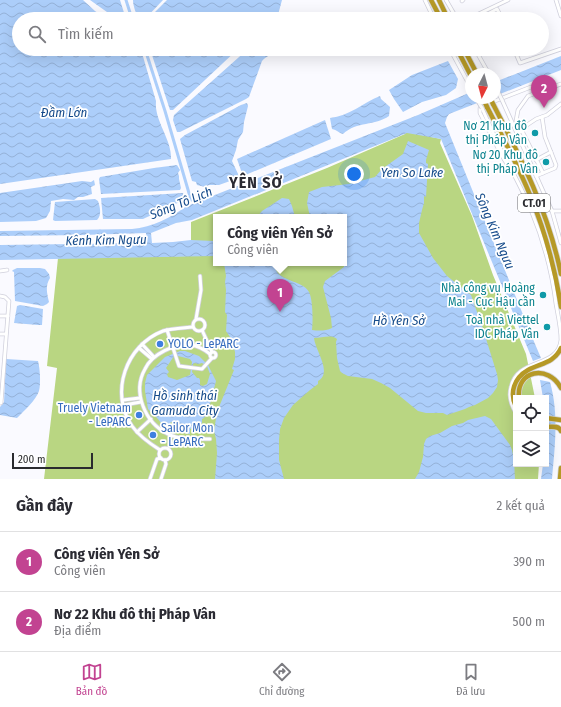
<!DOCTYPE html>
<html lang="vi">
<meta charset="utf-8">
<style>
:root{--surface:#fff;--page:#f2f2f3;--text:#2b2b33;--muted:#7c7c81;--line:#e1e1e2;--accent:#c24391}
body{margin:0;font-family:"Fira Sans Condensed",sans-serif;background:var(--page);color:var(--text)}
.controls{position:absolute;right:12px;bottom:12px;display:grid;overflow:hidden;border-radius:0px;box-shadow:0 4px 16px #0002}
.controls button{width:36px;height:36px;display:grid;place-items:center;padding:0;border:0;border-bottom:1px solid var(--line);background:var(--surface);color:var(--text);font:20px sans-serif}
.compass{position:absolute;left:465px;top:68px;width:36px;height:36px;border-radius:50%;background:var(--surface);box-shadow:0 4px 16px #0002;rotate:186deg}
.scale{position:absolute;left:12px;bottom:10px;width:81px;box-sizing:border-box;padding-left:4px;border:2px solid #2a2b2f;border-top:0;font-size:11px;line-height:14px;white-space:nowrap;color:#2a2b2f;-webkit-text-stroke:3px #fff;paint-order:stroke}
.you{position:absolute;left:354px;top:174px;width:14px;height:14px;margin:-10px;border:3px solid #fff;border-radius:50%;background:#1a73e8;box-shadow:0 0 0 6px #1a73e833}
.badge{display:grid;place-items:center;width:26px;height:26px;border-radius:50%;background:var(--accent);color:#fff;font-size:13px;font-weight:700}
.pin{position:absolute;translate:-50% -33px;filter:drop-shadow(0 1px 2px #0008)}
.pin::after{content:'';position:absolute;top:21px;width:14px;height:12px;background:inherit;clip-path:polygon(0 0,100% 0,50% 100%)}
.popup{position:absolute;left:213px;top:214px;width:134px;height:52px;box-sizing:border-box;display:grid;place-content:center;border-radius:0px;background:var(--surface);filter:drop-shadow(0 1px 3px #0005);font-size:13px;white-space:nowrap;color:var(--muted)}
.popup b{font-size:15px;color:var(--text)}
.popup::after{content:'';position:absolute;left:50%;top:100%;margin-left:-8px;border:8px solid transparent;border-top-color:var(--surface)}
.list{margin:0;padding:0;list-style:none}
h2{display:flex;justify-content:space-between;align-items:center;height:52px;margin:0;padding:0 16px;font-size:17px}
h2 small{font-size:13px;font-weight:400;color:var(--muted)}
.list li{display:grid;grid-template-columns:26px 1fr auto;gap:12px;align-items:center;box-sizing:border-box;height:60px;padding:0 16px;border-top:1px solid var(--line)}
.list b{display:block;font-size:15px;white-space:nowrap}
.list p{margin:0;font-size:13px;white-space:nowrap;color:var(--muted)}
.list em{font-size:13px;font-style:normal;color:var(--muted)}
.icon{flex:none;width:22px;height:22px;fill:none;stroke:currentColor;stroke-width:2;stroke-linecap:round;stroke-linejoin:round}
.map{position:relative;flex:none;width:561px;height:479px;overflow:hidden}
.search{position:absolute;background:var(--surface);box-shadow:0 4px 16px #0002;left:12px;right:12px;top:12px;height:44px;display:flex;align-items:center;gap:10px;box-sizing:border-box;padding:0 14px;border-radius:22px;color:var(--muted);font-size:15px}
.sheet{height:172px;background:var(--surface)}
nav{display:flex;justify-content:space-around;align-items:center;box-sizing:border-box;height:56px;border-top:1px solid var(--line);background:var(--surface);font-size:11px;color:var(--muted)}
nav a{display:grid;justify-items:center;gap:2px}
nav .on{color:var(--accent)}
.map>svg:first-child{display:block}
</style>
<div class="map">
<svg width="561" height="479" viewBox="0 0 561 479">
<defs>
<pattern id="water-waves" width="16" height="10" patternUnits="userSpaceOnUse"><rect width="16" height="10" fill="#accefa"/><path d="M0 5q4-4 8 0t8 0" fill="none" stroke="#94b1d7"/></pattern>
</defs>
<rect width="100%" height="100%" fill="#fafaff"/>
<path fill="#b9d682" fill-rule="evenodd" d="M407 132 441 139 440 143 472 216 493 275 526 354 535 398H516V464H539L538 479H44L57 368 47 366 58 258 191 256V222L327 168 405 134ZM216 217H344V263H216Z"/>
<g fill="url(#water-waves)" fill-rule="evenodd">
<path d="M0 0H83L95 11 107 19H19V49H140L142 53 156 101C154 121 172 139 171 159L0 184Z"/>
<polygon points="90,0 120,0 126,19 117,19 121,14 121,13 119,13 114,17"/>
<path d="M133 0H163L145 19H139C136 14 133 6 133 0Z"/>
<polygon points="167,0 282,0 278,15 272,19 148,19"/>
<polygon points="150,49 238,49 173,110 170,110"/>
<path d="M248 49H275C273 55 266 56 262 61L249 97 246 99 180 132H177L173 120 174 115Z"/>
<polygon points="561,56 561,70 495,96 495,82"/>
<polygon points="448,61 458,79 456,88 446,95 422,102 403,112 394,99 389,90 412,75"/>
<path d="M471 92V98H490L449 114 447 117 445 123 535 344 541 358 533 361 441 139 407 133 192 220 176 223 151 233 152 243 173 242 191 240 214 241 216 240V256L0 260V245L147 243 146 233 83 235 0 236V231L132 229C153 227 170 218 187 206L418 115Z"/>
<path d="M380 96 381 99 390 107 389 116C375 126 357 121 343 134 339 133 337 130 332 129L330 118C349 116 363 103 380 96Z"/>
<polygon points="247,103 248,106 244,122 243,132 238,140 236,150 232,161 239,176 230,181 219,185 209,185 205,187 197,185 196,182 192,181 180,139 185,135 241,105"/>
<polygon points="325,120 331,139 243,176 237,159"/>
<path d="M408 141 429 150 426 160V163L428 164 426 197 424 196V203L422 210 419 223V233L433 258 447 276 471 295 482 326 497 374 498 380 497 387 493 393 488 398 475 405 469 407 465 409 447 415 443 413H426L418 411 390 388 381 383 372 379 348 376 342 373 340 371 337 358 336 342 337 339C331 334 322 338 314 338 315 350 333 373 318 381V384L310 390 293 405 284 418 280 429 279 440V460L284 479H215L217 453 216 439 214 431 217 412 234 370 232 369 235 359V352L232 340 226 331 227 315 225 312 226 290 225 282 226 276 224 263H275C273 282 302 279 309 292 313 300 313 321 312 330 319 331 326 331 332 328L331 318 323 287 325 281 344 267 346 257 344 252V217H310L307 203 309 192 322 187 349 184 375 177 382 169 403 154Z"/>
<polygon points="177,165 180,170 178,173 179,176 179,179 181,188 180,190 101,194 99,179 100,177 154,168"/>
<polygon points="94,180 95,185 91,187 92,194 83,197 78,197 74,200 63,199 51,201 50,211 46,218 36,221 0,222 0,193 82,181 91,182"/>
<polygon points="183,193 186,199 143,219 103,219 101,198"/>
<polygon points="282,198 289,199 292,206 295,217 257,217 262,211"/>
<path d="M95 199 98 201C100 207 102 215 97 220L55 221 53 220 55 202Z"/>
<path d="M17 268H40L45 269 49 274 50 278C45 286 47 293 49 302L47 304 43 306 15 301 14 272 12 271 13 270Z"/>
<polygon points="20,305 43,309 42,325 38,325 14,323 17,306"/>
<path d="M180 351H185L199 356 208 365 216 381 208 412 204 418 202 419V423L196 427 190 429V434L178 432 177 424 171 422 168 427 161 423 158 419 148 409 145 391V383L147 375 165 357ZM174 356H178L190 359 192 362 190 375 177 380 168 377 167 374 169 372 166 368ZM195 363 198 364 202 363 207 366 210 374 207 384 203 386 200 385V380L199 378H197L192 372 193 364Z"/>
<path d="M6 359 38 361C40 368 41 384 39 391 36 400 24 411 17 418L0 415V407L4 402Z"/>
<path d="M540 380 550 382C559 414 555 446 552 479H541L543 464H546V398H543Z"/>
<polygon points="485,416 491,419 510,445 512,450 514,460 515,479 415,479 419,472 423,457 424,444 426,439 430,436 440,433 452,426 463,423 468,420"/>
</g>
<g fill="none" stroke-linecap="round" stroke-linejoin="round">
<g stroke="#accefa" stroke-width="3">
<polyline points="126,0 132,19"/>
<polyline points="145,49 165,111 191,200"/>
<polyline points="100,231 100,247"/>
</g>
<defs>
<g id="minor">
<polyline points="425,0 434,19"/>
<polyline points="446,0 457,19"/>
<polyline points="556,0 561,16"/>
<polyline points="462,1 463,0"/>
<polyline points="468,19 508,0"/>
<polyline points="478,19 497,9 502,19"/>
<polyline points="450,49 471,88"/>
<polyline points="475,49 489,74"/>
<polyline points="489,49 490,49"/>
<polyline points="496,49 514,50"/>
<polyline points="514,49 520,63 561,49"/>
<polyline points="502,100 552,211 561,243"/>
<path d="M482 108C489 124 496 140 504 155 513 173 523 191 531 210 543 239 552 272 556 304 558 315 561 328 561 340 558 369 517 357 511 387 508 397 511 405 516 413"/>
<polyline points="517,131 516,121 518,110 528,96 561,84"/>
<polyline points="522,131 543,173"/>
<polyline points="517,134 523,130 527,125 536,119 547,115 561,104"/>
<polyline points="536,160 551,152"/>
<polyline points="507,164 501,154 480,113 480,108 482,106 531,87"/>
<polyline points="536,176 555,168 556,165 545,137 542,117"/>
<polyline points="552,211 561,211"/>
<polyline points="0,271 7,270"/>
<polyline points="0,296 5,297 9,301 1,403 0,403"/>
<polyline points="0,316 8,316"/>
<polyline points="196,319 201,290 200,276"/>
<circle cx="199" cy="325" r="6"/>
<polyline points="167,330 179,366 202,369 212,358"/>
<polyline points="202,330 212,352"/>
<polyline points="0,334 6,334"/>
<polyline points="142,344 154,357"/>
<polyline points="139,348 152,359"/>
<circle cx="213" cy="355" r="3"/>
<polyline points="123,400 140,398"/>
<polyline points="124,405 141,402"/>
<polyline points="137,432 151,419"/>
<path d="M210 439C197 439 180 440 168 434 145 423 132 392 145 369 152 354 175 343 191 345 199 346 205 350 210 354"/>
<circle cx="165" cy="454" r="6"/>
<path d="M160 450C149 443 139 436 132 426 109 393 126 345 163 331 172 328 184 328 193 327"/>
<polyline points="150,479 157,459 161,458"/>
<polyline points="161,479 166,464 165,460"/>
</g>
<g id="highway">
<polyline points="431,0 441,19"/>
<polyline points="439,0 448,19"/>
<polyline points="457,49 471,76"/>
<polyline points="464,49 477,74"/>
<path d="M493 104C522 160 548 211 561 274"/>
<path d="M487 107C502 136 518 165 530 195 545 231 555 268 561 307"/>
<path d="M519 398C516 370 548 364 561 388"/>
<path d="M516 407C509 393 514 378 528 370 541 363 554 363 561 348"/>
<polyline points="546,418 561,420"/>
<path d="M546 427C551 427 559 425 561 431"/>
<polyline points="560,479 561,468"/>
</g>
</defs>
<use href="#minor" stroke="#d0d0dc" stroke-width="4.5"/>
<use href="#highway" stroke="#d4d5d5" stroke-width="6"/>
<use href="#minor" stroke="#fff" stroke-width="3"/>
<use href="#highway" stroke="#b69926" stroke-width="4.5"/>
<defs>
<g id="minor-bridge">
<polyline points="495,86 502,100"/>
<polyline points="476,98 482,108"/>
</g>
<g id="highway-bridge">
<polyline points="483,98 487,107"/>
<polyline points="490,98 493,104"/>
</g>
</defs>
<use href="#minor-bridge" stroke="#d0d0dc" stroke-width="4.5" stroke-linecap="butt"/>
<use href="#highway-bridge" stroke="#d4d5d5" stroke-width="6" stroke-linecap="butt"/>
<use href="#minor-bridge" stroke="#fff" stroke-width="3"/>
<use href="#highway-bridge" stroke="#b69926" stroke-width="4.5"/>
</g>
<g fill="#0f9aa8" stroke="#fff" stroke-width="1.5">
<circle cx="535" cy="133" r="4"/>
<circle cx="546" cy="162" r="4"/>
<circle cx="543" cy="295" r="4"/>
<circle cx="547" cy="327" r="4"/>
</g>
<g fill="#3f7fe0" stroke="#fff" stroke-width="1.5">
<circle cx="160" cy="344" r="4"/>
<circle cx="139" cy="415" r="4"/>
<circle cx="153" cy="435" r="4"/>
</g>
<g text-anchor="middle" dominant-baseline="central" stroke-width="3.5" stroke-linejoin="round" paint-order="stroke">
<rect fill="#fff" stroke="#6a6b6d" stroke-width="1" x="518" y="194" width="32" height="18" rx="3"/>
<g font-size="11" font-weight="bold" fill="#2a2b2f">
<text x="534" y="203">CT.01</text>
</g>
<g font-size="12" fill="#0d838f" stroke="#fff" text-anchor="end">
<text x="527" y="126">Nơ 21 Khu đô<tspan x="527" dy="14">thị Pháp Vân</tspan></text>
<text x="538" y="155">Nơ 20 Khu đô<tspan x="538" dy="14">thị Pháp Vân</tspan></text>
<text x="535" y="288">Nhà công vụ Hoàng<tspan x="535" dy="14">Mai - Cục Hậu cần</tspan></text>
<text x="539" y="320">Toà nhà Viettel<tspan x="539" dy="14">IDC Pháp Vân</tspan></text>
</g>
<g font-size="12" fill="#366cbe" stroke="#fff" text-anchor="start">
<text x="168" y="344">YOLO - LePARC</text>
<text x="131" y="408" text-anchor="end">Truely Vietnam<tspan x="131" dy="14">- LePARC</tspan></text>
<text x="161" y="428">Sailor Mon<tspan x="161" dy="14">- LePARC</tspan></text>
</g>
<g font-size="13" font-style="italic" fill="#154b8b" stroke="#fff">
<text x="64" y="112">Đầm Lớn</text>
<text x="412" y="172">Yen So Lake</text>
<text transform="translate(181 203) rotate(-22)">Sông Tô Lịch</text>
<text transform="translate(495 231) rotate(67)">Sông Kim Ngưu</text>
<text transform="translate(106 240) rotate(-1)">Kênh Kim Ngưu</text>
<text x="399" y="320">Hồ Yên Sở</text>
<text x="185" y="395">Hồ sinh thái<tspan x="185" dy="15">Gamuda City</tspan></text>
</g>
<g font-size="16" font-weight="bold" letter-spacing="1" fill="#2a2a33" stroke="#fff">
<text x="256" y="182">YÊN SỞ</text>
</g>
</g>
</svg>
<div class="controls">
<button><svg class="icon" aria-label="locate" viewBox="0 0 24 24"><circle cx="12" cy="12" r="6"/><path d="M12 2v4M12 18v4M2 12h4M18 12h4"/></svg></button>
<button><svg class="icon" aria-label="layers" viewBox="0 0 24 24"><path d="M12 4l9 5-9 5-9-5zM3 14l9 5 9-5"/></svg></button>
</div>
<svg class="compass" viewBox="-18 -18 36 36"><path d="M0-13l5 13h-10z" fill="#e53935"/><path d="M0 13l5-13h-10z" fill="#7c7c81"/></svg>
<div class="scale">200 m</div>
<div class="you"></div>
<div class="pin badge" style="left:280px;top:312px">1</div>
<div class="popup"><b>Công viên Yên Sở</b>Công viên</div>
<div class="pin badge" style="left:544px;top:108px">2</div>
<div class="search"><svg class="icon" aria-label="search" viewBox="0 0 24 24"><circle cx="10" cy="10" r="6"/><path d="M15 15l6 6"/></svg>Tìm kiếm</div>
</div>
<section class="sheet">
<h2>Gần đây<small>2 kết quả</small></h2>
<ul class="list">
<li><span class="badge">1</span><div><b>Công viên Yên Sở</b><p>Công viên</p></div><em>390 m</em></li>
<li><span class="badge">2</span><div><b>Nơ 22 Khu đô thị Pháp Vân</b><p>Địa điểm</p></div><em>500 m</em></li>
</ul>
</section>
<nav>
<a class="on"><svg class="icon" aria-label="map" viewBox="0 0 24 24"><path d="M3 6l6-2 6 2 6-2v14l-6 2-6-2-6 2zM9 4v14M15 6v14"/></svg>Bản đồ</a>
<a><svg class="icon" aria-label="directions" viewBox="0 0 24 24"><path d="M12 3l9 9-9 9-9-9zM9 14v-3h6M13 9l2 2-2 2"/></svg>Chỉ đường</a>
<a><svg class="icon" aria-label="saved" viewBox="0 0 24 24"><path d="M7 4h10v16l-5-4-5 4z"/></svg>Đã lưu</a>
</nav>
